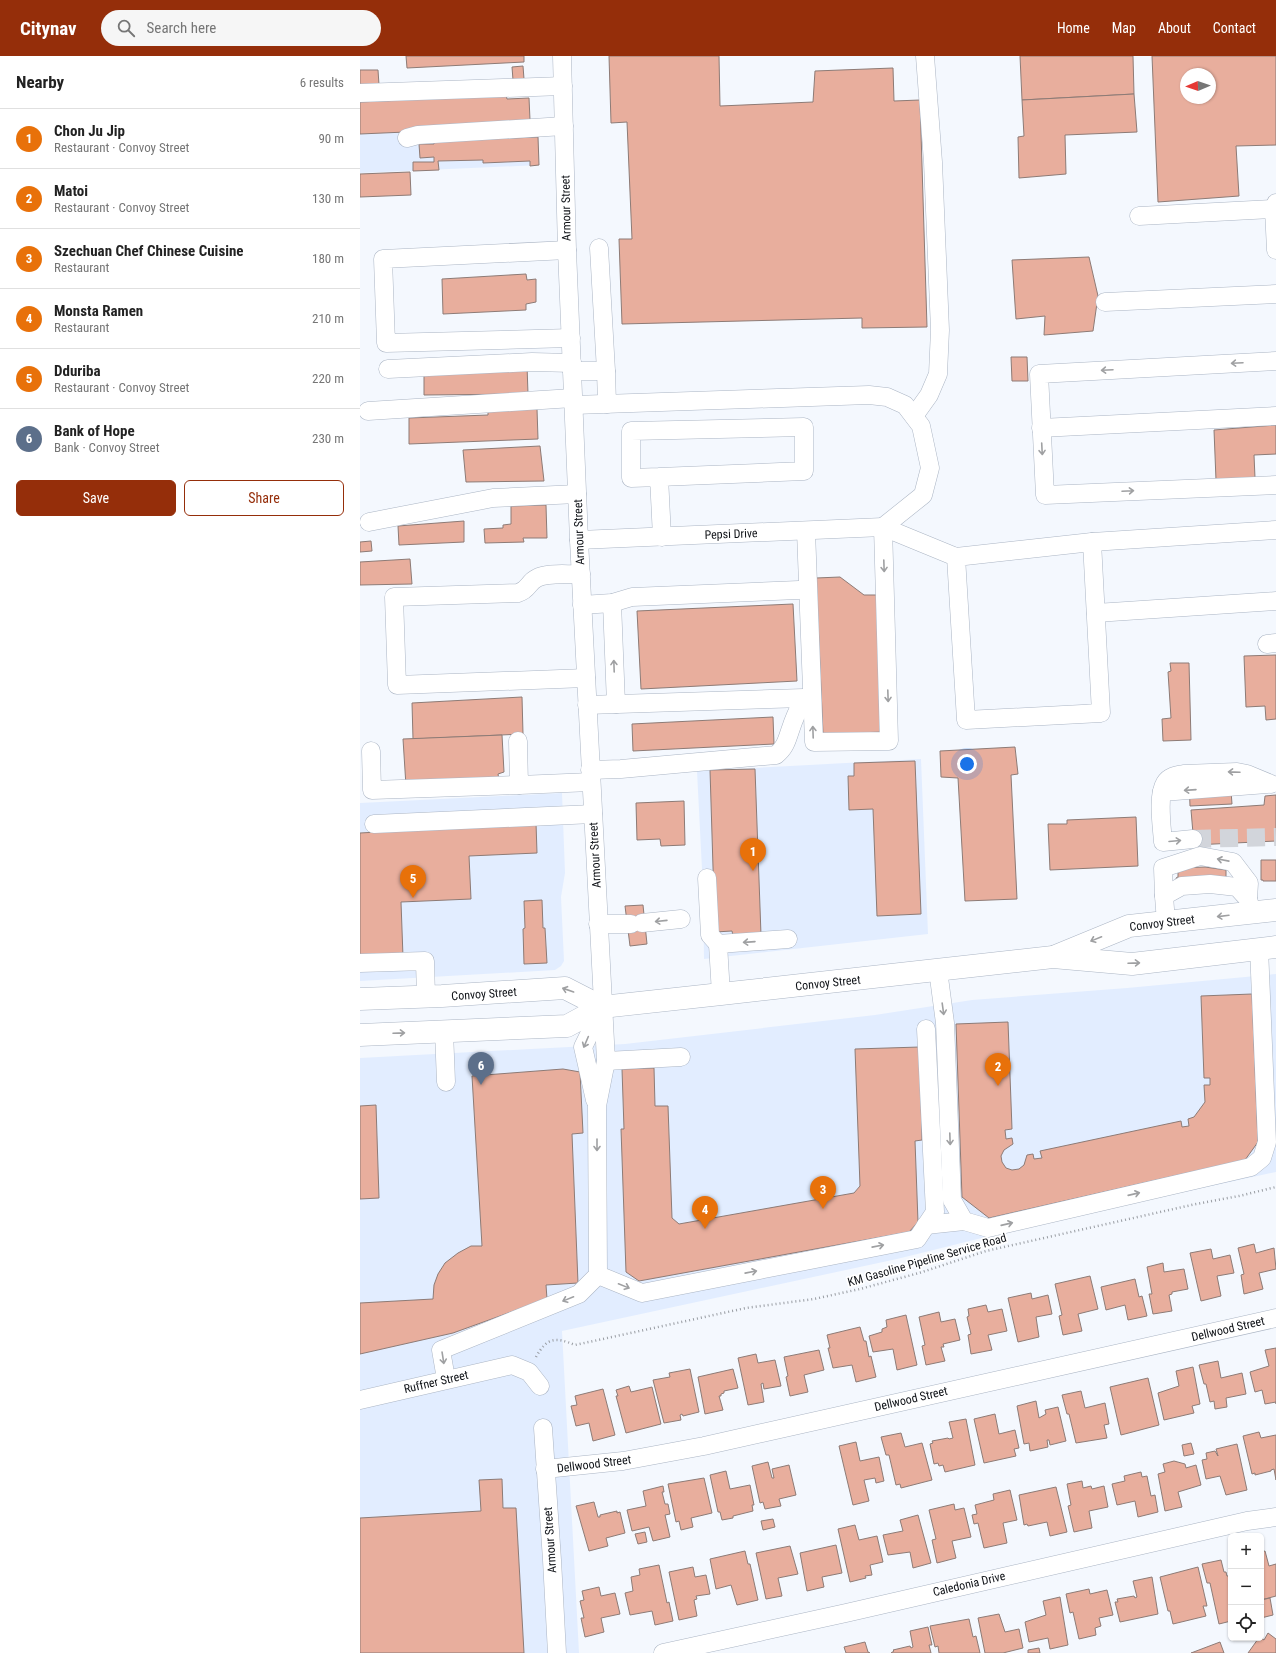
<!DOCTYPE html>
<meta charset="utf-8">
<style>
:root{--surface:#fff;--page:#f6f6f6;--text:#222;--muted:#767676;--line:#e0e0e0;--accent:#952e0a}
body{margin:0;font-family:"Roboto Condensed",sans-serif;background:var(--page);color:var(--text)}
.controls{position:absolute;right:12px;bottom:12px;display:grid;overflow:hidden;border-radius:6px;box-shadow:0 1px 3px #0004}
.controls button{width:36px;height:36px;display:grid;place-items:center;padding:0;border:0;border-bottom:1px solid var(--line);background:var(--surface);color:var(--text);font:20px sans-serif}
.compass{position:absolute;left:820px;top:12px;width:36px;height:36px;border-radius:50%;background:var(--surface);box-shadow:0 1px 3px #0004;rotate:268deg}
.you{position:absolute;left:607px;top:708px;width:14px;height:14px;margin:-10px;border:3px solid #fff;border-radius:50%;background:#1a73e8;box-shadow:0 0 0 6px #1a73e833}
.badge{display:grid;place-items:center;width:26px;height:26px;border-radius:50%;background:var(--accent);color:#fff;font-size:13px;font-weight:700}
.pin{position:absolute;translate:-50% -33px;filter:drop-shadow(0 1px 2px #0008)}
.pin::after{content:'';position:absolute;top:21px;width:14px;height:12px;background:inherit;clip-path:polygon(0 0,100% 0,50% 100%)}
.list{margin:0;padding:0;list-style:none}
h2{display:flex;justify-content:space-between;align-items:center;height:52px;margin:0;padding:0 16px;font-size:17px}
h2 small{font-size:13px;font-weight:400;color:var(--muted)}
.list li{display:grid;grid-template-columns:26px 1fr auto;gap:12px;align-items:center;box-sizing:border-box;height:60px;padding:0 16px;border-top:1px solid var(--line)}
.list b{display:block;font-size:15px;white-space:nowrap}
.list p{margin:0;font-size:13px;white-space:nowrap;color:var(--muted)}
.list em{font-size:13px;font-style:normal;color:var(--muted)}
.actions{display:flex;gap:8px;padding:12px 16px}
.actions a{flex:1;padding:9px 0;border:1px solid var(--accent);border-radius:6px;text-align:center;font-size:14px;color:var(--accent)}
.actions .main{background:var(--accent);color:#fff}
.icon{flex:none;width:22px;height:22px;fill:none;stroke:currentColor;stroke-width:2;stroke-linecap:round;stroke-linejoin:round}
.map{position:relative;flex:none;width:916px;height:1597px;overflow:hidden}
header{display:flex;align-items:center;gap:24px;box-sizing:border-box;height:56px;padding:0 20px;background:var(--accent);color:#fff}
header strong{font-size:19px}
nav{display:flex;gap:22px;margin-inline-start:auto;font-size:14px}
.search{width:280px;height:36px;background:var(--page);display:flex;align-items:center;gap:10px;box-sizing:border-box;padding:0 14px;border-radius:22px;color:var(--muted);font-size:15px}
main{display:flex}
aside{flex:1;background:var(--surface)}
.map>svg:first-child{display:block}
</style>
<header>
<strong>Citynav</strong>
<div class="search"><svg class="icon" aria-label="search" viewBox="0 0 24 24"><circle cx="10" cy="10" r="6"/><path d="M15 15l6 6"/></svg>Search here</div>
<nav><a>Home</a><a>Map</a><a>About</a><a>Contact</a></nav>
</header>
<main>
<aside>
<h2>Nearby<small>6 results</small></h2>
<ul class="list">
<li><span class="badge" style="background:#e8710a">1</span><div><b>Chon Ju Jip</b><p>Restaurant · Convoy Street</p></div><em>90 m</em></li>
<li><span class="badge" style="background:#e8710a">2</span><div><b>Matoi</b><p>Restaurant · Convoy Street</p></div><em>130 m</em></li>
<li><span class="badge" style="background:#e8710a">3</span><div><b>Szechuan Chef Chinese Cuisine</b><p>Restaurant</p></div><em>180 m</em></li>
<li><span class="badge" style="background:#e8710a">4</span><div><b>Monsta Ramen</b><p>Restaurant</p></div><em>210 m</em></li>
<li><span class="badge" style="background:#e8710a">5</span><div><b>Dduriba</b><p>Restaurant · Convoy Street</p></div><em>220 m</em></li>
<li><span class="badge" style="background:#5c6f8a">6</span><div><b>Bank of Hope</b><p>Bank · Convoy Street</p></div><em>230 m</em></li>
</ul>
<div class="actions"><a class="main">Save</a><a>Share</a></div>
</aside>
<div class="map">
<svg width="916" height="1597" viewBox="0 0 916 1597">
<rect width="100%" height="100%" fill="#f4f8fe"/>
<g fill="#e2edff">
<polygon points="178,69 179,109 0,117 0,77"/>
<polygon points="561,703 568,878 344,903 343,833 337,715"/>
<polygon points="202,737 205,817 201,841 204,905 201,910 195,914 0,925 0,747"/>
<polygon points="916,918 916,1116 690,1165 537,1203 202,1275 219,1597 0,1597 0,1002 265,988 515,959 612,944 767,932"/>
</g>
<g fill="#e8ae9d" stroke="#8d7b76" fill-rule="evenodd">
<polygon points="46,0 164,0 164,6 47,12"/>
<polygon points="249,0 359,0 360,50 453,46 455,15 533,12 534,45 560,44 567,271 502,272 502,262 262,268 259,183 272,183 267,66 251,67"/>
<polygon points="660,0 773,0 774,38 662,44"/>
<path d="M792 0H916V89L876 90 879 140 798 146ZM826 18H850V42H826Z"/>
<polygon points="163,10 164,23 153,24 152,11"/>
<polygon points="0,14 18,14 19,29 0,29"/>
<polygon points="774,38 777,76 705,79 706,118 659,122 658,81 664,80 662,44"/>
<polygon points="146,39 147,43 169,42 170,64 160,71 0,78 0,46"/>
<polygon points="178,81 179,109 170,110 170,105 123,107 123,104 78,105 79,114 53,115 53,106 74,106 74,101 60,102 59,88 74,88 74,85"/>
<polygon points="50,116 51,139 0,141 0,118"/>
<polygon points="729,201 738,240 733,275 684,279 685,260 656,263 652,204"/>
<polygon points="166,218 167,224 176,223 176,246 166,248 166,254 83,258 82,223"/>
<polygon points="651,301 667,301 668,325 652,325"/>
<polygon points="167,309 168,338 64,339 64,315"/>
<polygon points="177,353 178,383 49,388 49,362 128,359 128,354"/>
<polygon points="916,369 916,398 894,399 895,422 856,424 854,374"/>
<polygon points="180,390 184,425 106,426 103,394"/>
<polygon points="186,449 187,482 163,482 164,486 125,487 124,473 143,472 143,469 151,468 151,450"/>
<polygon points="104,465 104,486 39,489 38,470"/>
<polygon points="11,485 12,495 0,496 0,486"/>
<polygon points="50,503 52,528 0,529 0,506"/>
<polygon points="480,521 504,539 520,539 525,676 463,678 456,522"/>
<polygon points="433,548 437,625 281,633 277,555"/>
<polygon points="916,599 916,663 906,664 905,650 886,651 884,600"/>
<polygon points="810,607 829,607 831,684 803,685 802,663 811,662 808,616 811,615"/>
<polygon points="162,641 163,678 53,683 52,647"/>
<polygon points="413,661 414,688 273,695 272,668"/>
<polygon points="142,679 144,716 138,718 139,724 46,730 43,683"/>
<polygon points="655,691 658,718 651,719 657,843 605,845 598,722 581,721 580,695"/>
<polygon points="555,705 561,858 517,860 513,753 489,754 488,720 494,720 494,707"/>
<polygon points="395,713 401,879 373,880 372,875 355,876 350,714"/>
<polygon points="870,722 872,748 830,750 829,724"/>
<polygon points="916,739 916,785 834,789 831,754 904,749 905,740"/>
<polygon points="324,745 325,789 301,790 300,783 277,784 276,747"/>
<polygon points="776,761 778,810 690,814 688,768 707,768 707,764"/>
<polygon points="176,767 177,797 109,800 111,843 41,846 43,901 0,904 0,777"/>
<polygon points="901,804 916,804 916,825 903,825 903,824 901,824"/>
<polygon points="845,811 866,814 866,824 817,826 816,822 818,821 818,812"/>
<polygon points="182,844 183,872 185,872 187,907 164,908 163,873 165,872 164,845"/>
<polygon points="283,849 287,888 270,890 265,850"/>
<polygon points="892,938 898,1086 885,1104 629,1162 602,1141 596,968 648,966 652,1073 645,1074 646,1083 652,1082 653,1088 644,1094 641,1100 642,1106 646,1112 652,1114 659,1113 664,1109 667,1099 673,1098 674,1103 682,1102 680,1095 821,1065 822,1071 829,1070 828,1063 834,1061 845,1046 844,1029 850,1029 850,1022 844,1022 841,940"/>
<polygon points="560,991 562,1084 555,1085 558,1166 549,1176 279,1225 266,1216 261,1073 264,1073 262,1013 294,1012 295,1050 308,1050 312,1162 319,1168 494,1137 500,1130 495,993"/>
<polygon points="203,1013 220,1016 223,1077 212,1078 218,1227 186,1229 187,1243 93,1277 0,1298 0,1247 73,1243 74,1229 78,1218 85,1207 98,1197 111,1190 122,1190 112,1020"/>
<polygon points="16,1049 19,1142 0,1143 0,1050"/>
<polygon points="894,1188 896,1197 914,1192 916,1213 899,1217 903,1233 884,1238 881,1219 884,1218 878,1192"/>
<polygon points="851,1193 853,1203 870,1199 874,1217 857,1220 861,1240 841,1245 830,1197"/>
<polygon points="803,1207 804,1216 824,1213 828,1233 812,1236 812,1238 809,1239 812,1255 793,1258 789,1238 792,1238 787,1211"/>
<polygon points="730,1220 738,1253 718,1258 722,1275 703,1279 699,1260 702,1259 695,1228"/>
<polygon points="775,1223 779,1241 782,1240 787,1260 768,1264 765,1249 746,1254 741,1231"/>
<polygon points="671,1237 672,1243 688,1239 692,1258 676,1261 679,1281 658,1286 648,1242"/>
<polygon points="626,1249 628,1256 642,1253 647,1275 628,1279 632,1294 611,1298 608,1279 611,1278 607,1261 609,1260 608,1253"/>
<polygon points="579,1256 581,1266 595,1263 600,1284 583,1288 584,1291 581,1291 585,1305 566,1309 562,1290 565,1289 559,1261"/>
<polygon points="546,1259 557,1309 537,1314 533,1293 513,1296 509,1280 522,1276 522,1273 527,1271 526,1264"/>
<polygon points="500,1271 504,1285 506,1285 509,1301 511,1300 516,1321 496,1326 492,1309 473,1312 468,1292 470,1292 467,1279"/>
<polygon points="916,1292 916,1348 916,1346 905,1348 902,1334 895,1336 890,1316 909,1310 905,1294"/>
<polygon points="459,1294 464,1314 444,1319 448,1336 430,1340 426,1321 428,1320 424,1301"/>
<polygon points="396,1298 398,1307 415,1304 421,1330 404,1333 403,1327 401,1328 404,1346 388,1349 378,1302"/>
<polygon points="858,1305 861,1322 882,1317 886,1338 866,1342 867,1351 855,1353 854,1345 850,1346 846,1328 844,1328 839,1309"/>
<polygon points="833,1311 840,1348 832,1350 834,1357 804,1364 798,1337 819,1330 816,1315"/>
<polygon points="330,1313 339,1356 323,1360 322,1358 320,1359 321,1364 304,1367 293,1324 310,1321 309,1317"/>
<polygon points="373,1313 378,1332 364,1335 364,1337 361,1338 361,1340 359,1340 363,1354 345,1358 338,1321"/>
<polygon points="788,1322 799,1369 761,1379 750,1331"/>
<polygon points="269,1330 271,1336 292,1331 301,1368 266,1377 256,1340 258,1340 256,1334"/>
<polygon points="243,1333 255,1379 233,1385 229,1367 216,1370 211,1350 217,1349 215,1340"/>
<polygon points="721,1335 725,1352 745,1347 749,1368 744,1369 747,1382 716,1387 709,1358 707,1358 702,1339"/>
<polygon points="676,1345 679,1362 686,1358 685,1354 698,1351 706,1385 690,1389 689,1384 687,1384 688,1391 670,1395 669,1387 664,1388 657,1350"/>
<polygon points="635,1358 639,1378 655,1374 659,1392 654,1393 656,1400 624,1407 614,1363"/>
<polygon points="606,1363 615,1409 585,1416 583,1409 579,1410 578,1407 574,1408 570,1388 573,1387 572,1385 588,1382 589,1383 593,1382 589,1366"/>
<polygon points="899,1376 901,1382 916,1379 916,1424 914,1413 911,1414 911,1415 895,1419 895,1417 892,1418 883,1380"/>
<polygon points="541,1377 545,1391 562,1387 572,1424 541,1432 540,1428 536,1429 529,1399 526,1399 521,1381"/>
<polygon points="496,1386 500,1405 519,1401 524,1425 516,1427 515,1422 504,1424 509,1445 493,1449 479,1390"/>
<polygon points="831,1387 834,1398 824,1400 822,1389"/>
<polygon points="877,1388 887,1434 866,1439 860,1420 846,1423 842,1404 847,1403 846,1397 855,1395 858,1400 856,1393"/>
<polygon points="814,1405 825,1408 826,1412 836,1409 841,1429 818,1436 822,1451 805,1455 798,1418 805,1416 803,1408"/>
<polygon points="408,1406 412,1422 414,1422 412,1413 429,1409 436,1439 419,1443 421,1450 405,1453 403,1446 400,1447 392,1410"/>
<polygon points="366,1415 370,1433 390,1429 394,1449 392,1449 393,1455 373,1460 373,1462 362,1464 360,1456 358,1456 350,1419"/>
<polygon points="781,1416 782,1421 787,1420 791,1440 795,1439 798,1456 778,1461 775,1445 757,1449 752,1428 765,1425 764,1420"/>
<polygon points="344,1422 352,1457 331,1462 333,1471 321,1474 319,1465 316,1466 308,1428"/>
<polygon points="142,1423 143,1452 156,1452 164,1597 0,1597 0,1462 121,1455 119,1424"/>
<polygon points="722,1425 723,1432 731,1430 732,1433 744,1430 748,1451 729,1455 732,1472 714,1476 708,1450 711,1449 707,1428"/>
<polygon points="303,1430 304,1436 302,1436 305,1448 308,1448 310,1458 305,1459 310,1481 293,1485 289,1471 272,1475 267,1454 286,1450 283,1435"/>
<polygon points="696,1431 707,1476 690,1480 687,1466 668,1470 667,1468 664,1469 659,1439"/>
<polygon points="650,1434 657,1464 643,1467 647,1487 624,1492 618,1467 614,1468 612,1459 617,1458 615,1449 634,1444 633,1438"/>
<polygon points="234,1446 238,1461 240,1461 240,1459 257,1455 257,1457 260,1456 265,1477 246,1482 248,1490 229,1495 216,1450"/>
<polygon points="594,1448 595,1454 604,1452 611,1481 592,1485 596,1502 577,1507 572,1484 576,1483 569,1454"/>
<polygon points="558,1459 571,1507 553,1512 550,1496 528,1499 523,1479 543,1475 540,1464"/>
<polygon points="413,1463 415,1471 403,1474 401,1465"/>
<polygon points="495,1469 499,1484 517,1480 523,1506 510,1509 512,1519 505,1520 506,1522 490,1526 478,1473"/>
<polygon points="285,1476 287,1486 278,1488 275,1478"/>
<polygon points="476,1489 482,1517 462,1521 464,1531 447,1535 440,1497"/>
<polygon points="430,1490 438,1518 418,1522 422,1540 406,1543 396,1497"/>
<polygon points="385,1495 388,1508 390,1508 398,1544 377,1549 371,1529 356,1533 350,1503"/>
<polygon points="905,1495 909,1510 916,1508 916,1540 901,1544 901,1496"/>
<polygon points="861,1504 864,1516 866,1516 867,1520 871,1520 871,1565 859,1568 850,1527 847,1527 842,1508"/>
<polygon points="299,1509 307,1547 309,1546 313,1565 295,1569 292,1555 270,1559 265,1537 273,1535 271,1521 280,1519 279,1513"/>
<polygon points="333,1511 335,1521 346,1519 350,1538 336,1540 337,1543 334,1544 337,1560 319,1564 309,1516"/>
<polygon points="838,1511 847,1550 843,1550 846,1560 813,1568 810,1555 808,1555 800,1521"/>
<polygon points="792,1521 798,1558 760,1566 755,1546 758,1546 757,1543 774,1540 775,1542 777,1541 773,1525"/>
<polygon points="239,1531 241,1540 255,1537 260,1558 241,1562 244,1576 225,1581 221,1562 224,1562 220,1545 224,1544 222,1535"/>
<polygon points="729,1533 730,1538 747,1534 753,1559 739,1562 741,1570 735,1572 736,1579 719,1583 713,1556 710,1557 706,1538"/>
<polygon points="700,1541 708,1589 690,1593 688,1582 669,1586 665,1566 686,1559 683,1545"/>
<polygon points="910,1542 913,1559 901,1562 901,1544"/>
<polygon points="639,1558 645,1576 659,1573 663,1592 643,1597 625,1597 618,1562"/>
<polygon points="609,1563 613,1581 616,1580 620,1597 579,1597 578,1590 575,1591 570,1570"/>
<polygon points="568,1571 572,1589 569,1589 571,1597 531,1597 534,1595 533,1594 550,1590 551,1592 553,1591 550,1575"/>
<polygon points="908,1577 916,1583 916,1597 888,1597 898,1583 901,1582 904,1584"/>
<polygon points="505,1586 508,1596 510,1597 486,1597 484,1591"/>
<polygon points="860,1586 864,1597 831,1597"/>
<polygon points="679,1592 680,1597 668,1597 668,1594"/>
</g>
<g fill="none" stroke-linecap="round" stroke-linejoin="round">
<polyline stroke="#d2d5db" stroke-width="18" stroke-dasharray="18 9" stroke-linecap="butt" points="833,783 916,781"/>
<defs>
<g id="minor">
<polyline points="202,0 207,194 219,484 246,1005 237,1050 238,1219 282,1237 557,1183 575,1156 566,973"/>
<polyline points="0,37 203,30"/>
<polyline points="47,82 58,79 204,70"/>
<polyline points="916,147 914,153 916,194"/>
<polyline points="779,160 914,153"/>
<polyline points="239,192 246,315"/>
<polyline points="207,194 23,203 26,287 211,282"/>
<polyline points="745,246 916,238"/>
<polyline points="916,305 679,318 685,439 916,429"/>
<polyline points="28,313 172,306 212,307"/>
<polyline points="212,315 246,315 247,348"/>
<polyline points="214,349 509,339 527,341 545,349 561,370 570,412 563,439 523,471"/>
<polyline points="8,355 213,342"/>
<polyline points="554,360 569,339 578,318 580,274 573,106 565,0"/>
<polyline points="681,372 916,360"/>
<polyline points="299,421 444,415 444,371 271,375 271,422 299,421 302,481"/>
<polyline points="9,466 133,442 217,438"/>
<polyline points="446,475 454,686 529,685 523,471"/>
<polyline points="219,484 523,471 596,501 606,664 741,657 732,486 596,501"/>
<polyline points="732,486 916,474"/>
<path d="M221 518C209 519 187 516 177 522 168 526 169 534 158 537L34 541 37 629 226 622"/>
<polyline points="252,547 256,648"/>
<polyline points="222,549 252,547 272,541 439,534"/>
<polyline points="736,557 916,545"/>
<polyline points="907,588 916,587"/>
<path d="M227 649 444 642C439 652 434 662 431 672 427 683 426 691 416 699L261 713 230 714"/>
<polyline points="158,685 159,729 231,726"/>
<polyline points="11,695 12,734 159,729"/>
<polyline points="802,736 907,728"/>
<polyline points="14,768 233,758"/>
<path d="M833 783 803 786C802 771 797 740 805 727 809 720 817 719 824 718L877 716 887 718 911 728"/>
<polyline points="347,822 350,879 358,888"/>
<polyline points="804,840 803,812 840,800 873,806 889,827 888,843"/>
<polyline points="806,866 804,840 822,830 850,828 877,831 888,843 890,850"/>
<polyline points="282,867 321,863"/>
<polyline points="238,868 271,868"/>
<polyline points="0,907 65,905 66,941"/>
<polyline points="578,914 585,967 592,1144 604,1165 628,1172 891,1111 902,1102 907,1086 899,892"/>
<polyline points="361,938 358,888 428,883"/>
<polyline points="84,975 86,1026"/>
<polyline points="246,1005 321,1001"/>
<polyline points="235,1044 223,991 242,952"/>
<polyline points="566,1169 604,1165"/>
<polyline points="86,1323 81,1294 219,1238 238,1219"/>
<polyline points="0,1344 152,1309 169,1316 180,1330"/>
<polyline points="183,1372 192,1504 197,1597"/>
<polyline points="185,1413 263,1405 344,1390 916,1262"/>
<polyline points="303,1597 486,1557 887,1465 916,1461"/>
</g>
<g id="major">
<polyline points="696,900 769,870 916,854"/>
<polyline points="0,943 82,940 205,932 242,951"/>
<polyline points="0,979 207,970 242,951 361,938 693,901 772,908 916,891"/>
</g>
</defs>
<use href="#minor" stroke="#abb5c4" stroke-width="19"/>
<use href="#major" stroke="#abb5c4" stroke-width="23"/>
<path stroke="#989ca2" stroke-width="2.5" stroke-dasharray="1 3" stroke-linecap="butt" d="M176 1301C187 1281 196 1281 215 1289L386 1252 454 1243 500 1233 559 1217 626 1195 836 1148 879 1140 916 1131"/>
<use href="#minor" stroke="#fff" stroke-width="18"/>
<use href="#major" stroke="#fff" stroke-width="22"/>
</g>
<defs><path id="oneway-shaft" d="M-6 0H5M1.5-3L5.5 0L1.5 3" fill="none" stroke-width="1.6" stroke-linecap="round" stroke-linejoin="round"/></defs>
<g stroke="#9fa0a2">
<use href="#oneway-shaft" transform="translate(877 307) rotate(177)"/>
<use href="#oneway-shaft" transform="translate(747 314) rotate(177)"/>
<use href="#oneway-shaft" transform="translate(682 393) rotate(87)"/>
<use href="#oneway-shaft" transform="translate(768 435) rotate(-3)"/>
<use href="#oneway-shaft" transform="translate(524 510) rotate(88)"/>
<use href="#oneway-shaft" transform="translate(254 610) rotate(-92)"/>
<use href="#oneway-shaft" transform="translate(528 640) rotate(88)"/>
<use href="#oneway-shaft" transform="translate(453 676) rotate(-92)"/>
<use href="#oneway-shaft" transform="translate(874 716) rotate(-178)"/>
<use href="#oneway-shaft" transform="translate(830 734) rotate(176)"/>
<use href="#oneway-shaft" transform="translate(815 785) rotate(-5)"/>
<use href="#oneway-shaft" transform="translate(863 804) rotate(-169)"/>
<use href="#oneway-shaft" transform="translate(863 860) rotate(173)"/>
<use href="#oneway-shaft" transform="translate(301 865) rotate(174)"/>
<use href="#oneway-shaft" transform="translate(736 883) rotate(158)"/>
<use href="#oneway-shaft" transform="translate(389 886) rotate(176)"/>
<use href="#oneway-shaft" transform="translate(774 907) rotate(-2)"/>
<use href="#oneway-shaft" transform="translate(208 934) rotate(-161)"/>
<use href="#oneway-shaft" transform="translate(583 953) rotate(82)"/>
<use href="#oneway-shaft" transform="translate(39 977) rotate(-2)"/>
<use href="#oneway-shaft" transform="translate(226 986) rotate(113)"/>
<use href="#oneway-shaft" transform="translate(590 1083) rotate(88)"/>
<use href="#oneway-shaft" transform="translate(237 1089) rotate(90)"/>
<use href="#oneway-shaft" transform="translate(774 1138) rotate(-13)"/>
<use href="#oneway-shaft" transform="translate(647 1168) rotate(-13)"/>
<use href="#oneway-shaft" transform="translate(518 1190) rotate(-11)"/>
<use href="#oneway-shaft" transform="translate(391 1216) rotate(-11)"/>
<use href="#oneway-shaft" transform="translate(264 1230) rotate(22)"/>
<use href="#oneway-shaft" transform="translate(208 1243) rotate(158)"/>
<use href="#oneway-shaft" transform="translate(83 1302) rotate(81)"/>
</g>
<g text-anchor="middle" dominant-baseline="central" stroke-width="3.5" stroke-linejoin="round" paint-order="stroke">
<g font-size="12" fill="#0e1116" stroke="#fff">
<text transform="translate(206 152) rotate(-91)">Armour Street</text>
<text transform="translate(219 476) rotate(-92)">Armour Street</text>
<text transform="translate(371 478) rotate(-2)">Pepsi Drive</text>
<text transform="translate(235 799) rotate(-93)">Armour Street</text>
<text transform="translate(802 867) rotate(-7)">Convoy Street</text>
<text transform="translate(468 927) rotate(-6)">Convoy Street</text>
<text transform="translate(124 938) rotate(-4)">Convoy Street</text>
<text transform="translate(567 1204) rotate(-16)">KM Gasoline Pipeline Service Road</text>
<text transform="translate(868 1273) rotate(-13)">Dellwood Street</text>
<text transform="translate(76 1326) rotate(-13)">Ruffner Street</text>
<text transform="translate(551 1343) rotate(-13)">Dellwood Street</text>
<text transform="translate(234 1408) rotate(-7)">Dellwood Street</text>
<text transform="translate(190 1484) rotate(-94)">Armour Street</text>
<text transform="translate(609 1528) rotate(-13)">Caledonia Drive</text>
</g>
</g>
</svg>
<div class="controls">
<button>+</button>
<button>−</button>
<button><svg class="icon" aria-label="locate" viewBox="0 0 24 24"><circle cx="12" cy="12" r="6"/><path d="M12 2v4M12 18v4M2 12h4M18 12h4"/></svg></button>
</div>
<svg class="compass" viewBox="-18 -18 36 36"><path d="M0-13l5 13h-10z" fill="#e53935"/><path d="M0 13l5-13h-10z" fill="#767676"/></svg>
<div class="you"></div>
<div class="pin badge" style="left:393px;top:815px;background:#e8710a">1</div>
<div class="pin badge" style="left:638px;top:1030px;background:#e8710a">2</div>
<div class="pin badge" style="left:463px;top:1153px;background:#e8710a">3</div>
<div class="pin badge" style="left:345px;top:1173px;background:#e8710a">4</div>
<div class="pin badge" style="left:53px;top:842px;background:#e8710a">5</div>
<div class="pin badge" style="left:121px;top:1029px;background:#5c6f8a">6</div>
</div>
</main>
